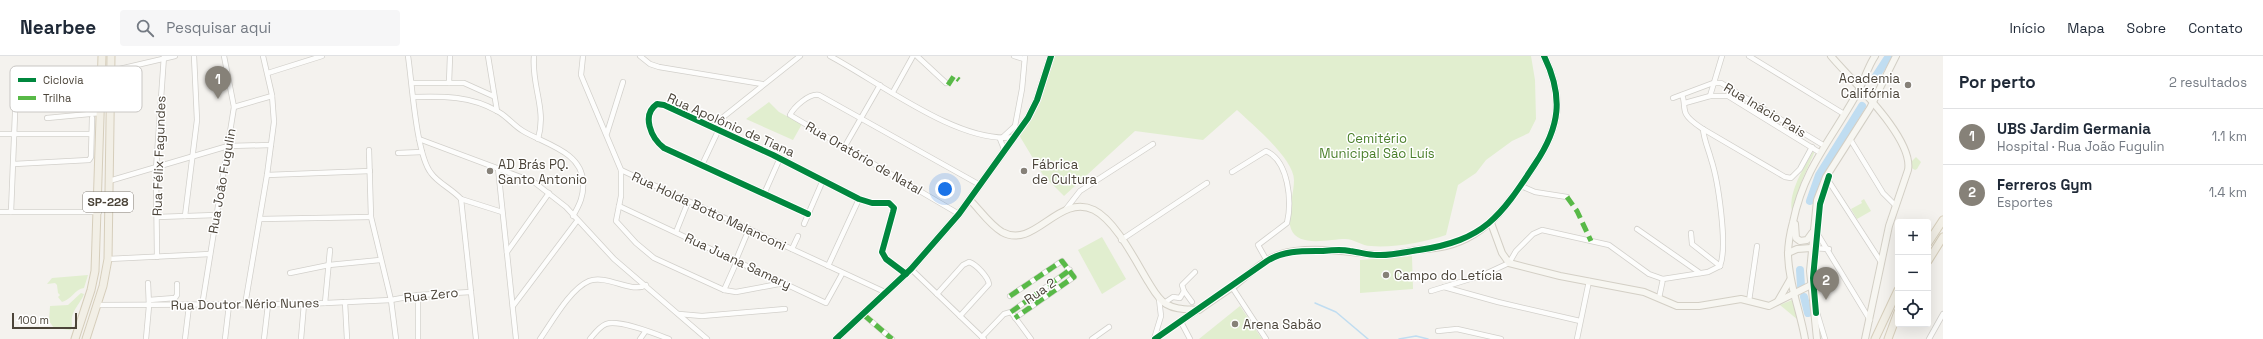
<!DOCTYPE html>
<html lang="pt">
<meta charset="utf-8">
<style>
:root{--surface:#fff;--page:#f6f6f7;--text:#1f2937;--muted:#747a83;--line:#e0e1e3;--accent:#868178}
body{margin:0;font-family:"Space Grotesk",sans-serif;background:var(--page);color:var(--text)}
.controls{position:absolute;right:12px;bottom:12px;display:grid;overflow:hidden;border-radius:4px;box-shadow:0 4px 16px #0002}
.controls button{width:36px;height:36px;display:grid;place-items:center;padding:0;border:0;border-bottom:1px solid var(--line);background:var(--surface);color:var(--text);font:20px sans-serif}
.scale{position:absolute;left:12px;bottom:10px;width:65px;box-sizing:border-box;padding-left:4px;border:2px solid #4b4439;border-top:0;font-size:11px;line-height:14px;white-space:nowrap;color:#4b4439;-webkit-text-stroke:3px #fff;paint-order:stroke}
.you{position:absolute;left:945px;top:133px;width:14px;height:14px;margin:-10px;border:3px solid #fff;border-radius:50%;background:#1a73e8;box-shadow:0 0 0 6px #1a73e833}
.badge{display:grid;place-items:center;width:26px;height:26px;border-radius:50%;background:var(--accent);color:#fff;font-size:13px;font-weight:700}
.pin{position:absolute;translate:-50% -33px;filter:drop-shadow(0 1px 2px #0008)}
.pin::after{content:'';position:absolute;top:21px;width:14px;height:12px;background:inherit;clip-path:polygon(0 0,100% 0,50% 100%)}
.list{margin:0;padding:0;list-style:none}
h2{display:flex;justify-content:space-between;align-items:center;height:52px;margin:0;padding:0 16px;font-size:17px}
h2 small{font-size:13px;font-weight:400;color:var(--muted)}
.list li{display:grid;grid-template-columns:26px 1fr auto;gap:12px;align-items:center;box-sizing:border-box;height:56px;padding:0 16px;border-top:1px solid var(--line)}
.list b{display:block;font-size:15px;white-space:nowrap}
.list p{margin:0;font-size:13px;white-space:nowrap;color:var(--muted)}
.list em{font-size:13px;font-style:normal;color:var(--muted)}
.icon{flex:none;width:22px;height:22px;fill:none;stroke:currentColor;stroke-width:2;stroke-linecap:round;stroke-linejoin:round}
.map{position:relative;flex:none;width:1943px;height:283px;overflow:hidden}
header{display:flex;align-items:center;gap:24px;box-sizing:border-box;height:56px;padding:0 20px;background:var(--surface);border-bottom:1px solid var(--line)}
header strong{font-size:19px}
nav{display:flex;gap:22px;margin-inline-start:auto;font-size:14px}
.search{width:280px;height:36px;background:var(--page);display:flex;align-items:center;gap:10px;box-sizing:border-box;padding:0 14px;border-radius:4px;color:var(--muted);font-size:15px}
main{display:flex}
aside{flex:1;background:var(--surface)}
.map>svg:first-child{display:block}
</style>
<header>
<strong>Nearbee</strong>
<div class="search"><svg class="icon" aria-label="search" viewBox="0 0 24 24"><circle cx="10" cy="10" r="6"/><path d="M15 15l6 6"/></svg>Pesquisar aqui</div>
<nav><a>Início</a><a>Mapa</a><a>Sobre</a><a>Contato</a></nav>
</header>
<main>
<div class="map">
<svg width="1943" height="283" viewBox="0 0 1943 283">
<rect width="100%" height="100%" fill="#f4f2ee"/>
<g fill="#e1eecf">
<path d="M1054 0H1531L1535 24 1536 63 1529 77 1512 85 1486 104 1476 117 1458 129 1446 179C1426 186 1393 192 1371 190 1362 190 1354 183 1345 183 1330 183 1298 192 1291 173 1286 158 1294 140 1294 124 1294 103 1253 69 1237 54L1203 84 1135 75 1064 140 1043 119 1019 79 1041 45Z"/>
<polygon points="769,46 779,56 802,68 793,84 746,63"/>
<path d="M1814 94 1815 95 1803 122 1792 155C1788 136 1805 109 1814 94Z"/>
<polygon points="1916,101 1921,106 1917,113 1915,114 1910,111 1912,105"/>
<polygon points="1864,143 1871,155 1857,163 1851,153 1862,147 1861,145"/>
<polygon points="1102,181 1126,223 1102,238 1078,194"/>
<polygon points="1412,200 1413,233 1360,237 1360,204"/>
<path d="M88 219 84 232C75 233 71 244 62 246L58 241 60 239 58 237 57 229 55 227 47 228 52 222Z"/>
<path d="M81 237 84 238C81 246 74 252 72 261 71 266 73 269 71 274L54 272 49 265 50 250 68 249Z"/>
<polygon points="1792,244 1793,245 1798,264 1780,249"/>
<polygon points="1240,250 1262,283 1199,283"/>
</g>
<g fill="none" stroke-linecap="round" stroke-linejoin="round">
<g stroke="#c0ddf1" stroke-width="1.5">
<polyline points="1315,247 1336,256 1368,283"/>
<polyline points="1399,283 1416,280 1428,283"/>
</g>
<g stroke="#c0ddf1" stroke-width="8">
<polyline points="1876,20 1889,0"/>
<polyline points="1810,145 1819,119 1862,50"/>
<polyline points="1800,214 1801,230"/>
<polyline points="1804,241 1808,257"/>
</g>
<defs>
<g id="street">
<path d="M408 0C412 26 416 98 431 117 438 127 452 133 461 143L476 283"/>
<polyline points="488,0 497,55"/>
<path d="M534 0C531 29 547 53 538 83"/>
<polyline points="583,0 581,19 583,24 621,114 887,237"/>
<polyline points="640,0 650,8 659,11 762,28"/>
<path d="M830 0C879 26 960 89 1014 81"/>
<polyline points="917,0 946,27"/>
<polyline points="1014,0 1024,3"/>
<polyline points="1749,0 1844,58"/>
<polyline points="102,15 111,15 175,0"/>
<polyline points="268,17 322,0"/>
<polyline points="412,27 464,27 493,40"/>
<polyline points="449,27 450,0"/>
<polyline points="893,36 913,0"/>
<path d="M1682 39C1685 45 1683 52 1686 58 1689 64 1697 69 1703 73L1785 121 1791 122 1800 113 1812 91"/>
<polyline points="1710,40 1722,0"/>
<path d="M414 41C443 40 471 40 497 55 507 60 514 70 523 75 545 88 582 96 583 126 584 139 580 148 573 160"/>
<polyline points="1673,42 1713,27 1721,27 1823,89"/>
<polyline points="1685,47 1710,40 1728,40 1819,96"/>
<polyline points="234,51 272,40"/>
<polyline points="47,62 100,57"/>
<polyline points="712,70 800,0"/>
<path d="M1703 73C1704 84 1708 92 1711 103 1718 124 1728 190 1720 210"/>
<polyline points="607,77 623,26"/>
<polyline points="0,78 91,78"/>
<polyline points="1002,82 1015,70 1022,33 1025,0"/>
<polyline points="419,83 534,126 566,151 614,203 707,283"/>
<polyline points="1000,83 1004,93"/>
<polyline points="1850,83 1883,137 1896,150"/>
<polyline points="845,90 880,29"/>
<polyline points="369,94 371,161 391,244 396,283"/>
<polyline points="398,97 422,96"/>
<polyline points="14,108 89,104 91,101 92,62"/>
<polyline points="702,109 719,73"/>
<polyline points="498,112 516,283"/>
<polyline points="621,114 621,140 616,165 636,187 654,202 724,234 736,236 784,227"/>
<path d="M1232 116 1266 95C1289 105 1292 146 1287 167L1258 189 1267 205"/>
<polyline points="267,119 370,115"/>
<polyline points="1826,121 1881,206"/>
<polyline points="109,125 228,90 271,89"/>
<polyline points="1521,130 1535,136 1567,141"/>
<polyline points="764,138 780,102"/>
<polyline points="461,143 502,156"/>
<polyline points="619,150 826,247 842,218"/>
<polyline points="1066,153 1080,135 1153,88"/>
<polyline points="0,156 99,156"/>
<polyline points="11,156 16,33"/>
<path d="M808 158 664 92C651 82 641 59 657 48L664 49 773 99 859 143 872 147H889L894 152 893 156 882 196 886 203 906 218"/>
<path d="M959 158 790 59C794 51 809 37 819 39L980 129"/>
<polyline points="185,160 197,64 194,0"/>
<polyline points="157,161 216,159"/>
<polyline points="260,163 371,161"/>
<polyline points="804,168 823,124"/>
<polyline points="1814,172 1870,264"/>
<polyline points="1637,173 1700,217"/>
<polyline points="676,176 688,146"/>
<polyline points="1691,177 1692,188 1720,210"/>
<polyline points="1121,184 1207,127"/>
<polyline points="1811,192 1829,193"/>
<polyline points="792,193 798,180"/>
<polyline points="507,196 549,137"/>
<polyline points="157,201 156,113 164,0"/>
<polyline points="108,203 210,198"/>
<polyline points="736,204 749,173"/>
<polyline points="828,210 859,143"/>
<polyline points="911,213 984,283"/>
<polyline points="290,217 329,209 380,204"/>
<polyline points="1232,231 1266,283"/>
<polyline points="1444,231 1498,246 1580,265"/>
<polyline points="724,234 737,205"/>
<polyline points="1431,235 1483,219 1509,207 1516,195 1533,178 1542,174 1609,189 1649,218 1663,223"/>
<path d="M937 238 963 209 969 206C976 208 988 221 989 228L960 260"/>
<polyline points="418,239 418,283"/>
<polyline points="1010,240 1062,205 1074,221 1015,262"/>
<polyline points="1659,242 1663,223 1708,216 1720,210"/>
<polyline points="149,244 175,242 177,239 177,228"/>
<polyline points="1749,245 1757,190"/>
<polyline points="345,246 347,283"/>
<polyline points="1192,246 1184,235 1182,229 1195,216"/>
<polyline points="325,247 330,194"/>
<polyline points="1164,247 1173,241 1180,242 1184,235"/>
<polyline points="98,249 304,248 391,244 418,239 471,236"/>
<polyline points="245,249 267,119 274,66 272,39 263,0"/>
<polyline points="202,250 234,51 224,0"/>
<polyline points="513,250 577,165"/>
<polyline points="1815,250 1825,283"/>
<polyline points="1011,256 1070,214"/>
<polyline points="679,258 702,260 785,253"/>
<polyline points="864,259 892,283"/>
<polyline points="1181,266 1190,283"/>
<polyline points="1438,275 1457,273 1501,283"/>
<polyline points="982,281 1004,258 1011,256 1031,283"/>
<polyline points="146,283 149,250 148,227"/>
<polyline points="185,283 189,250"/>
<polyline points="225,283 229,249"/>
<polyline points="264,283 268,249"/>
<polyline points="301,283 304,248"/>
<path d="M540 283C552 266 570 233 589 225 607 218 632 238 646 229"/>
<path d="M590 283C595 277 599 271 606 268 619 263 656 278 669 283"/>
<polyline points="640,283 645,276"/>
<polyline points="1092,283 1109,271"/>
<polyline points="1154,283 1161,260 1159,243"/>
<polyline points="1155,283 1199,254"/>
<polyline points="1577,283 1589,225"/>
<polyline points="1929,283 1943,258"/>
</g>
<g id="secondary">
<path d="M1831 0C1851 24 1914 82 1908 114L1889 170 1865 283"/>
<path d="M970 144C980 154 990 169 1002 176 1035 194 1058 137 1094 154 1116 165 1136 206 1149 227 1154 235 1158 243 1166 248 1176 254 1187 253 1199 254 1210 246 1222 238 1234 230 1248 219 1264 203 1281 198 1304 190 1345 195 1368 198 1384 201 1401 197 1416 194 1426 193 1437 192 1446 190 1489 180 1513 142 1535 108 1560 71 1564 41 1544 0"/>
<polyline points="1491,167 1502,197 1509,207 1560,220 1644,236 1677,250 1699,250 1741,243 1769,250 1811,229"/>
<polyline points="1795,168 1796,182 1800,185 1807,184 1812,177"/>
<polyline points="1788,197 1797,193 1811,192"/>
<polyline points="1778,245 1790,224"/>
<polyline points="836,283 911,213 959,158 1028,62 1037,44 1051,0"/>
<path d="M1805 283C1800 254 1789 229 1788 199 1788 188 1790 177 1793 166 1804 112 1831 84 1856 39 1864 26 1867 12 1875 0"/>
<polyline points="1817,283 1810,215 1817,144 1826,121 1870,52 1896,0"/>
</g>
<g id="primary">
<polyline points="1928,187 1943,164"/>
<polyline points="1928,205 1943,181"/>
<polyline points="75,283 91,234 95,215 102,0"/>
<polyline points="86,283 103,230 108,203 111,0"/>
<polyline points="1875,283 1898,234"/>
<polyline points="1888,283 1898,256"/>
</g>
</defs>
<use href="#street" stroke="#d2d0cb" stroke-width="6"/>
<use href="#secondary" stroke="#d3cfc5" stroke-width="8"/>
<use href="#primary" stroke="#d6cebb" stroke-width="9"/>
<use href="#street" stroke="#fdfdfc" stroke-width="4.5"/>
<use href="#secondary" stroke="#f7f6f1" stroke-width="6"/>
<use href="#primary" stroke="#f2efe6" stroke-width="7"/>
<g stroke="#58b947" stroke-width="5" stroke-dasharray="10 5" stroke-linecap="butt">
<polyline points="948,29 954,20 959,24"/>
<polyline points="1567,141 1577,155 1591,185"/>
<polyline points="1010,240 1062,205 1074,221 1015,262"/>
<polyline points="1011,256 1070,214"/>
<polyline points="864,259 892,283"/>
</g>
<defs>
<g id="cycleway">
<path d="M808 158 664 92C651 82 641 59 657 48L664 49 773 99 859 143 872 147H889L894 152 893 156 882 196 886 203 906 218"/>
<polyline points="1816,257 1813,222 1820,148 1829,120"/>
<polyline points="836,283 911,213 959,158 1028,62 1037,44 1051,0"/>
<path d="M1155 283 1267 205C1284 194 1303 195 1323 195 1332 194 1341 193 1350 195 1359 196 1368 199 1377 199 1391 200 1405 196 1419 194 1485 184 1500 161 1535 108 1560 71 1564 41 1544 0"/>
</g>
</defs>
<use href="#cycleway" stroke="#fff" stroke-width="8"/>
<use href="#cycleway" stroke="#00873e" stroke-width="6"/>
</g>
<g fill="#868178" stroke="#fff" stroke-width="1.5">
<circle cx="1908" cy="29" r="4"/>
<circle cx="490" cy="115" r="4"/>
<circle cx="1024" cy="115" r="4"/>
<circle cx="1386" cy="219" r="4"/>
<circle cx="1235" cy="268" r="4"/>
</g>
<g text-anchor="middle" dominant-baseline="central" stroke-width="3" stroke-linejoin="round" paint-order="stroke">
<rect fill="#fff" stroke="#817c74" stroke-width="1" x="83" y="136" width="50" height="20" rx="3"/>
<g font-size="12" font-weight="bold" fill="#4b4439">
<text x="108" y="146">SP-228</text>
</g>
<g font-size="13" fill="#4b4439" stroke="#fff" text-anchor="start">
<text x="1900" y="22" text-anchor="end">Academia<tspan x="1900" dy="15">Califórnia</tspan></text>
<text x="498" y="108">AD Brás PQ.<tspan x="498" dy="15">Santo Antonio</tspan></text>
<text x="1032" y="108">Fábrica<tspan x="1032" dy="15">de Cultura</tspan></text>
<text x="1394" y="219">Campo do Letícia</text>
<text x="1243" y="268">Arena Sabão</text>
</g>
<g font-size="13" fill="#4b4439" stroke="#fff">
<text transform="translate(1765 54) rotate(31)">Rua Inácio Pais</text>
<text transform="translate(731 69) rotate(24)">Rua Apolônio de Tiana</text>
<text transform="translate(159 100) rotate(-88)">Rua Félix Fagundes</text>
<text transform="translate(864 102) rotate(30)">Rua Oratório de Natal</text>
<text transform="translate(222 125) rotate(-80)">Rua João Fugulin</text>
<text transform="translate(709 155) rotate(25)">Rua Holda Botto Malanconi</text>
<text transform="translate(738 205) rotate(25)">Rua Juana Samary</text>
<text transform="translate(1040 235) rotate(-35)">Rua 2</text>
<text transform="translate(431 239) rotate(-6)">Rua Zero</text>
<text transform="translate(245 248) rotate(-1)">Rua Doutor Nério Nunes</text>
</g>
<g font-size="13" fill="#4a7f2a" stroke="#fff">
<text x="1377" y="82">Cemitério<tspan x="1377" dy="15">Municipal São Luís</tspan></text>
</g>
</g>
<rect x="10" y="10" width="132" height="46" rx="6" fill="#fff" stroke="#c9c7c4" stroke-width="1"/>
<rect x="18" y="22" width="18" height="4" fill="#00873e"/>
<rect x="18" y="40" width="18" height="4" fill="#58b947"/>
<g font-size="11" fill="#4b4439">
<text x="43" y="28">Ciclovia</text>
<text x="43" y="46">Trilha</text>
</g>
</svg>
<div class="controls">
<button>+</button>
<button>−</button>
<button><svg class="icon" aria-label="locate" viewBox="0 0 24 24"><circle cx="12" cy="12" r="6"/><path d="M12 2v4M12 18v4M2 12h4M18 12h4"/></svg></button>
</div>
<div class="scale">100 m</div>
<div class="you"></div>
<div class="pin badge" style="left:218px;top:43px">1</div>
<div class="pin badge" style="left:1826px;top:244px">2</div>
</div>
<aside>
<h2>Por perto<small>2 resultados</small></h2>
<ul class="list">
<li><span class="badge">1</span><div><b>UBS Jardim Germania</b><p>Hospital · Rua João Fugulin</p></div><em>1.1 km</em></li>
<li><span class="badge">2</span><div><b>Ferreros Gym</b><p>Esportes</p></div><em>1.4 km</em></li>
</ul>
</aside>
</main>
